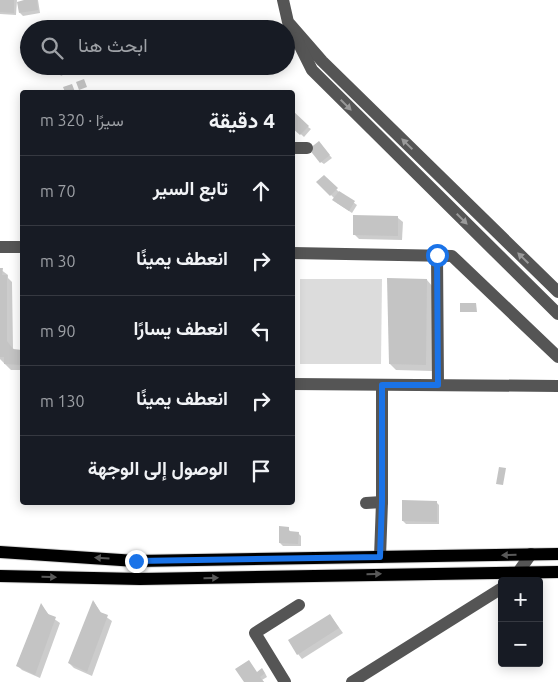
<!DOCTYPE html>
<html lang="ar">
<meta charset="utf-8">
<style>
:root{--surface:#171b24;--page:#20242c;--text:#f1f3f6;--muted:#9ea1a6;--line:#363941}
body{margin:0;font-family:Ubuntu,Vazirmatn,sans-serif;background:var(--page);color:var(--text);direction:rtl}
.controls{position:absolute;right:15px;bottom:15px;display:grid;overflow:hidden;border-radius:5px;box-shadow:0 2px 12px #0003}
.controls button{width:45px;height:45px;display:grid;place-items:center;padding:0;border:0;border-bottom:1px solid var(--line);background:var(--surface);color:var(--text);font:25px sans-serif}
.stop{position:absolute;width:15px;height:15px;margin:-11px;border:4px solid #1a73e8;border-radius:50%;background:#fff}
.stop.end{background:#1a73e8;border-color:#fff;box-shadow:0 1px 5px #0008}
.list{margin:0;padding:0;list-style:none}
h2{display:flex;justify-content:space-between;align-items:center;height:65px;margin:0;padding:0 20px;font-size:21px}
h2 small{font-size:16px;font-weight:400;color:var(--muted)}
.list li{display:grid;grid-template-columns:32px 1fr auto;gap:15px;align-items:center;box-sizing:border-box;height:70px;padding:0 20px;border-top:1px solid var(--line)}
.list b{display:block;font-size:19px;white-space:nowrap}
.list em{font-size:16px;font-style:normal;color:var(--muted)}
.icon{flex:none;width:28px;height:28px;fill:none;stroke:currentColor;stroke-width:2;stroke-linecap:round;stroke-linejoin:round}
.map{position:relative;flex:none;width:558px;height:682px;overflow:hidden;direction:ltr}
.search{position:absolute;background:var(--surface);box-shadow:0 2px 12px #0003;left:20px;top:20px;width:275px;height:55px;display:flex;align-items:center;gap:12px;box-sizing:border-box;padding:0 18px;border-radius:28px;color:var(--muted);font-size:19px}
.panel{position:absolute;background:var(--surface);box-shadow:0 2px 12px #0003;left:20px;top:90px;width:275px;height:415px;border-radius:5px;direction:rtl}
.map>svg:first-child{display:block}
</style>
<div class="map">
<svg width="558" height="682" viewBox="0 0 558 682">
<rect width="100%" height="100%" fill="#fff"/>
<polygon fill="#dcdcdc" points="300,279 382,279 381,364 300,364"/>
<g fill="#0003">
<polygon points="0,0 17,0 16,15 0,14"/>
<polygon points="25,0 38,0 40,13 23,16 20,13"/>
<polygon points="55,66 78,66 78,67 61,76"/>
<polygon points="130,66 134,66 134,70 131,70"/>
<polygon points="292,126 308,127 311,129 304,137"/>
<polygon points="321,146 332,158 324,164 321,162"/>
<polygon points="324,177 339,192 357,205 352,213 337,203 335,199 318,182"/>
<polygon points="398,218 403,222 402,240 359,239 354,234"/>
<polygon points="0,269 8,275 8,278 12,282 13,348 14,350 22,351 22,370 11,370 0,359"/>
<polygon points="427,280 433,287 432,371 396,370 390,364"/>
<polygon points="436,502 439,505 439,524 406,524 403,521"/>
<polygon points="288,528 291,533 298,533 301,536 301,546 283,546 280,543"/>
<polygon points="94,602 102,614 112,621 92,676 74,668 69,663"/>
<polygon points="41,605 50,616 60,623 40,678 22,670 17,665"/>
<polygon points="330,615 343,633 302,659 298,654"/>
<polygon points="257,673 265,673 267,677 262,680 264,682 245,682"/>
</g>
<g fill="#c4c4c4">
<polygon points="0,0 14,0 14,13 0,12"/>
<polygon points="24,0 37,0 38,10 19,13 17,2"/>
<polygon points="54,66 72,66 57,74"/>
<polygon points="84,79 87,87 79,90 76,82"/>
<polygon points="72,84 75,92 65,92 63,87"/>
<polygon points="292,110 309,126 300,135 292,128"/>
<polygon points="319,141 330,155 320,163 309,149"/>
<polygon points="324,175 338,188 330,196 316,182"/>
<polygon points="339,191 355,201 349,211 332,200"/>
<polygon points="353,215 398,216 398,236 353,235"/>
<polygon points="0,268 3,268 2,275 7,275 7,341 13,349 22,350 22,365 4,364 4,357 0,357"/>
<polygon points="387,278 427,279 426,365 389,364"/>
<polygon points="460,303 476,303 477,312 460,312"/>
<polygon points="499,467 506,468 503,485 496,484"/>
<polygon points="402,500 437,501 437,522 402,521"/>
<polygon points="279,526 289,527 289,531 299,532 298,544 279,543"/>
<polygon points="93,600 100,612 108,615 87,672 68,663"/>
<polygon points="41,603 48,614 56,617 35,675 16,666"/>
<polygon points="330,614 339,628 297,655 288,640"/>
<polygon points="249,660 257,672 262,668 265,673 260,677 264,682 244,682 235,669"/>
</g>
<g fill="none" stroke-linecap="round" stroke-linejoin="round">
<defs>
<g id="major">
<polyline points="0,552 136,561 558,554"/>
<polyline points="0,576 140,579 558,572"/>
</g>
</defs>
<use href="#major" stroke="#dbdbdb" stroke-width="14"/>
<g stroke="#555" stroke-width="12">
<polyline points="283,0 288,22 322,61 558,292"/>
<polyline points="296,38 312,70 558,314"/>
<polyline points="292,148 307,148"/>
<polyline points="0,247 22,247"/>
<polyline points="292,253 452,256 558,357"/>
<polyline points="437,255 438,385"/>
<polyline points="292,384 558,386"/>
<polyline points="366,503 382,502"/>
<polyline points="380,557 382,502 382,385"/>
<polyline points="512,581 531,554"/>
<polyline points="285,682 255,633 299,605"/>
<polyline points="352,682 502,588"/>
</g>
<use href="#major" stroke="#000" stroke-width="12"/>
</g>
<defs><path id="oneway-solid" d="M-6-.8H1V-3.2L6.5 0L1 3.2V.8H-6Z" transform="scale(1.25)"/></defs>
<g fill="#999">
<use href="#oneway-solid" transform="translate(346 105) rotate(45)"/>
<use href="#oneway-solid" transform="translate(407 144) rotate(-136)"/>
<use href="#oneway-solid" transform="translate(462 219) rotate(45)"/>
<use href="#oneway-solid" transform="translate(523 258) rotate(-136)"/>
</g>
<g fill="#595959">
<use href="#oneway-solid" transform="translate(509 555) rotate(179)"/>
<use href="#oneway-solid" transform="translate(102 558) rotate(-176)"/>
<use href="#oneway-solid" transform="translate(374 574) rotate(-1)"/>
<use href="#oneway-solid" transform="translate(49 577) rotate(1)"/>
<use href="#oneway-solid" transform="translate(211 578) rotate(-1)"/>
</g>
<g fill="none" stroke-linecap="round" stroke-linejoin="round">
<polyline stroke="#1a73e8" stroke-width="6" points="136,561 380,557 382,502 382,385 438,385 437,255"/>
</g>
</svg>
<div class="controls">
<button>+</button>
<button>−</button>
</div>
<div class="stop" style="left:437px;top:255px"></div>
<div class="stop end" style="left:136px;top:561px"></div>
<div class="search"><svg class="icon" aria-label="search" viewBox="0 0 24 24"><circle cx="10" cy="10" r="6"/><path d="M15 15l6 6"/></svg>ابحث هنا</div>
<section class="panel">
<h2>4 دقيقة<small>سيرًا · 320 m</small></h2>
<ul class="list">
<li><svg class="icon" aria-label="ahead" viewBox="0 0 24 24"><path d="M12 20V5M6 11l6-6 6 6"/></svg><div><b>تابع السير</b></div><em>70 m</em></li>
<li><svg class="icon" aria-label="right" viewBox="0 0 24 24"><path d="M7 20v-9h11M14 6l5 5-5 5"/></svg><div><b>انعطف يمينًا</b></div><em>30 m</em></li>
<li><svg class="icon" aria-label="left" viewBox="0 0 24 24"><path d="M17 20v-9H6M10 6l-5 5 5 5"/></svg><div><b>انعطف يسارًا</b></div><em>90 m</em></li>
<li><svg class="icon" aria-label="right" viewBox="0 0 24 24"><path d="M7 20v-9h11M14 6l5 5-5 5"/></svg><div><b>انعطف يمينًا</b></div><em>130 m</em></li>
<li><svg class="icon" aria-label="arrive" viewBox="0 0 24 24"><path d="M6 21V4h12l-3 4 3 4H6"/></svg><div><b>الوصول إلى الوجهة</b></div></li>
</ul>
</section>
</div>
